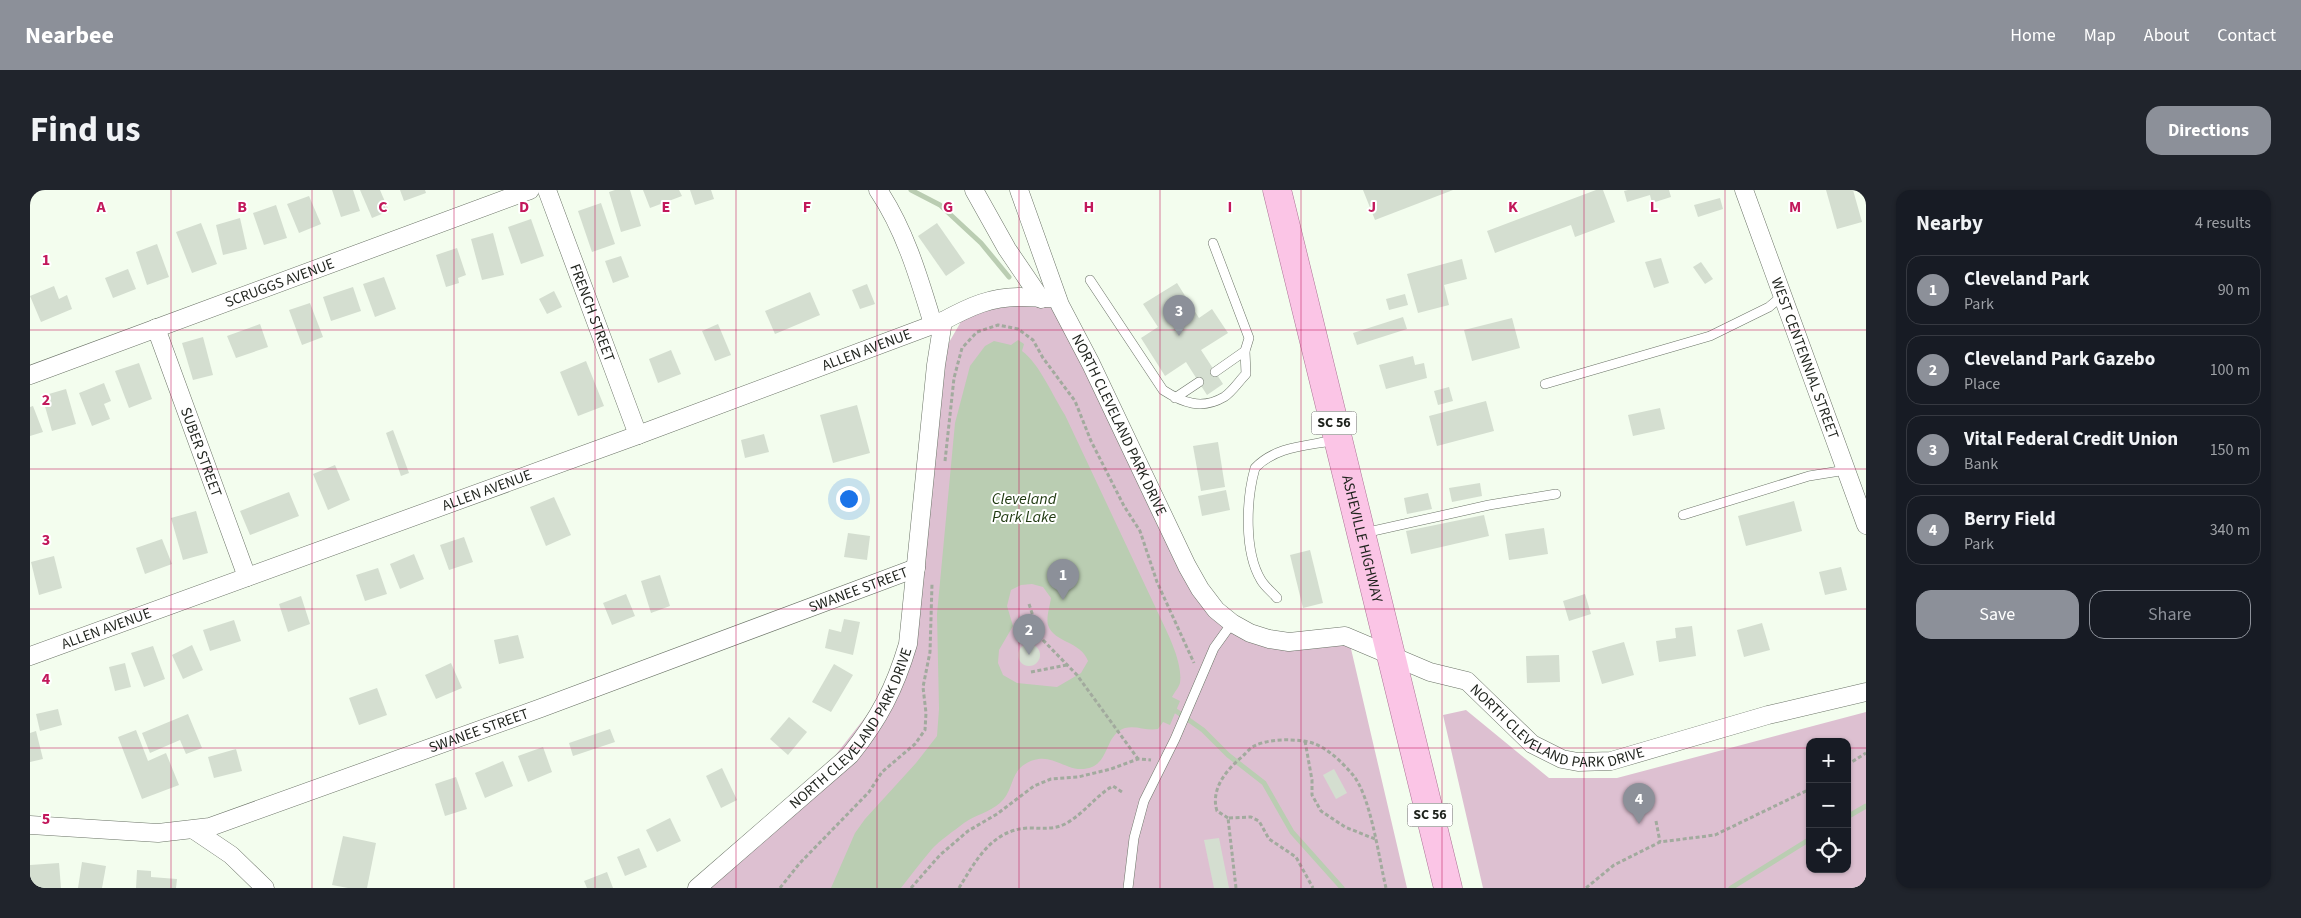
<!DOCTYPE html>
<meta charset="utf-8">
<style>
:root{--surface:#171b24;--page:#20242c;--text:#f1f3f6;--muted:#9ea1a6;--line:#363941;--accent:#8c9099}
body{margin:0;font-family:"Source Sans 3",sans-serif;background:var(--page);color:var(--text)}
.controls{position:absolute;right:15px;bottom:15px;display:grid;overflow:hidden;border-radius:10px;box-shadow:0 1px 4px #0004}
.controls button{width:45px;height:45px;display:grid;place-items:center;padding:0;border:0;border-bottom:1px solid var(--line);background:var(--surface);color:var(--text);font:25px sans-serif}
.you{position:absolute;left:818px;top:308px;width:18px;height:18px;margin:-12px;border:4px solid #fff;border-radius:50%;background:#1a73e8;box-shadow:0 0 0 8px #1a73e833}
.badge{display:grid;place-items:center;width:32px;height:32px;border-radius:50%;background:var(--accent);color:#fff;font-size:16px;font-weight:700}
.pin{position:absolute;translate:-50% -41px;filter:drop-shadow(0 1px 2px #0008)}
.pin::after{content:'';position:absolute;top:26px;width:18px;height:15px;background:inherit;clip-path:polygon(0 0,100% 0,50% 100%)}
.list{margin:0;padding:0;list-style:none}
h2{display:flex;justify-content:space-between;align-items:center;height:65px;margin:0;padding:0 20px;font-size:21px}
h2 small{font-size:16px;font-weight:400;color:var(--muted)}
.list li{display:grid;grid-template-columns:32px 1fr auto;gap:15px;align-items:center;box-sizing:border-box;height:70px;margin:0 10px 10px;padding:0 10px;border:1px solid var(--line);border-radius:15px}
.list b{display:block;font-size:19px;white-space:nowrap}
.list p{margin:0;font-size:16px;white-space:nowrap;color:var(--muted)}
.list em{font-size:16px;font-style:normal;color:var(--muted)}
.actions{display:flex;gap:10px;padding:15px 20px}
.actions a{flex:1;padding:11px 0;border:1px solid var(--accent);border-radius:15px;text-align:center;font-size:18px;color:var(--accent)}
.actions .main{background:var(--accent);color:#fff}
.icon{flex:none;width:28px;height:28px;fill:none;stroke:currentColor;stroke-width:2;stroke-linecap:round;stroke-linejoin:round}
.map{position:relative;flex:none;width:1836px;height:698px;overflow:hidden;border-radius:15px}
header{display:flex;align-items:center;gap:30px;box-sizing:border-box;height:70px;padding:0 25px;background:var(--accent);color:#fff}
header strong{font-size:24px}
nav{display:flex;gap:28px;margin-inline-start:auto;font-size:18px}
.intro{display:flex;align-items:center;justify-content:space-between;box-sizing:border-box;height:120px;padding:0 30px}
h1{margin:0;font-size:35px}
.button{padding:12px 22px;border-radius:15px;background:var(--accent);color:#fff;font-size:18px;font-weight:700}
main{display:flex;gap:30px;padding:0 30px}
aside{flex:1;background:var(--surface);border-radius:15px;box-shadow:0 1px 4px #0004}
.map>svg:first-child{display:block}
</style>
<header>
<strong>Nearbee</strong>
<nav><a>Home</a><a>Map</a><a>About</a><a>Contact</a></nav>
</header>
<div class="intro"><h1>Find us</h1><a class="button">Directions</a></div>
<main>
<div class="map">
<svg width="1836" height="698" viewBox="0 0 1836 698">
<rect width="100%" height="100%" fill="#f3fdee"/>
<g fill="#ddc0d1" fill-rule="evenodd">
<polygon points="1030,115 1157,376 1220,443 1318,446 1377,698 673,698 772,608 869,484 906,175 940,116"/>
<path d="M1436 520 1519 588H1587L1836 522V698H1453L1413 525ZM1780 552H1817V679H1780Z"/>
</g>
<path fill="#bacdb2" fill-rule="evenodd" d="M988 150 994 154 992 161C1009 173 1023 206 1035 225L1130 427C1138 444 1153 473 1150 493 1149 497 1144 503 1142 507L1150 511 1140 535 1133 532 1128 539C1116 541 1106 535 1095 538 1075 545 1080 569 1062 577 1039 586 1026 563 1004 570 978 578 986 599 970 613 960 622 945 625 934 633 924 641 910 650 902 659 891 672 881 685 871 698H801L825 643 835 629 886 573 907 546 909 519 907 424 925 233 940 176 955 156 964 151 981 155ZM1002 394 1013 397 1021 408C1020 415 1016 428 1018 435 1024 453 1051 451 1058 471L1051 483 1027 497 987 493 973 485 968 473 969 460 983 436 977 416 981 400 991 395Z"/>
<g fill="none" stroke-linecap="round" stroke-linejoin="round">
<g stroke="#bacdb2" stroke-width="5">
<polyline points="881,0 910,15 951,53 979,87"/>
<polyline points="1146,521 1173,540 1198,565 1234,593 1262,642 1312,698"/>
<polyline points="1817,627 1836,616"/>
<polyline points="1701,698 1780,649"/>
</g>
</g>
<g fill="#d4ded0">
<polygon points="302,0 323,0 330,21 311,27"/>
<polygon points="330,0 350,0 359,21 342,28"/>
<polygon points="370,0 395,0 396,3 374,11"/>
<polygon points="585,0 600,0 611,36 591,42 579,2"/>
<polygon points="613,0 649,0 652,6 620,18"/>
<polygon points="660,0 681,0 684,9 665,15"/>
<polygon points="1333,0 1423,0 1345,30"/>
<polygon points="1566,0 1573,0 1585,32 1545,47 1541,35 1465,63 1457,41"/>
<polygon points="1598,0 1639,0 1641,7 1622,13 1620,5 1597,12 1594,1"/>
<polygon points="1796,0 1823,0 1832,32 1807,39"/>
<polygon points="279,6 291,34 269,43 257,14"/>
<polygon points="1690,8 1693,19 1668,27 1664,15"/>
<polygon points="571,13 585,54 562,62 548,21"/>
<polygon points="246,15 257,48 234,55 223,23"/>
<polygon points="210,28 217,59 193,65 186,35"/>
<polygon points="501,29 514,66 491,74 478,37"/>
<polygon points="171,33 187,74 162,83 146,42"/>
<polygon points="907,33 935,73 916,86 888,46"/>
<polygon points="463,43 474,85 452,90 441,49"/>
<polygon points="127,54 139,87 117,95 106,62"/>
<polygon points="427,58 436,85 428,88 429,93 416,97 406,65"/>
<polygon points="591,66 599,87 583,93 575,71"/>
<polygon points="1631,68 1639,93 1624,98 1615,72"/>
<polygon points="1432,69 1437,89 1414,95 1419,115 1388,123 1377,84"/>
<polygon points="1671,72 1683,89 1675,94 1663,77"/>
<polygon points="98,79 106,99 83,108 75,88"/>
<polygon points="354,87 366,119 345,127 333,94"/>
<polygon points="1147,93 1169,128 1182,119 1198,143 1171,160 1193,194 1177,205 1156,172 1135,186 1111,148 1128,137 1113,114"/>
<polygon points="837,94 845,114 830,119 822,100"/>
<polygon points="24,96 29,109 37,105 42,119 11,132 0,106"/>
<polygon points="323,97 331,121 301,131 293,107"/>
<polygon points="524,101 532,117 517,124 509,109"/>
<polygon points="780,102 790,125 745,144 735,121"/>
<polygon points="1375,104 1378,115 1359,120 1356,109"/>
<polygon points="280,113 293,147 272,155 259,120"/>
<polygon points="1373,127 1377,139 1327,155 1323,143"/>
<polygon points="1482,128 1490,158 1442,171 1434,140"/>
<polygon points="230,134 238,157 206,168 197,146"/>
<polygon points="688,134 701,165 685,171 672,141"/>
<polygon points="173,147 183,185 163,190 152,153"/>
<polygon points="641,160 651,184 628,193 619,169"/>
<polygon points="1383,166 1385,175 1394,173 1397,188 1356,199 1349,175"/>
<polygon points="556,171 574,216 548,226 530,182"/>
<polygon points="109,173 122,209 99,218 85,181"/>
<polygon points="74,193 81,211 74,214 80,229 62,236 49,203"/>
<polygon points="1419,197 1423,211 1408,215 1404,201"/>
<polygon points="36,199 46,234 22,241 12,206"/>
<polygon points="1456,211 1464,241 1407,256 1399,226"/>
<polygon points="827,215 840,263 803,273 790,225"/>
<polygon points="3,216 13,242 0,246 0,217"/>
<polygon points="1630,218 1635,239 1603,246 1598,225"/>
<polygon points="363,240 379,283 371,286 356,243"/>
<polygon points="734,244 739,262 715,268 711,250"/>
<polygon points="1188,252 1195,297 1171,301 1163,256"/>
<polygon points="305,275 320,310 298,320 283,284"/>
<polygon points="1450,293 1452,306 1422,312 1419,298"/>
<polygon points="1196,300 1200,320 1172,326 1168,306"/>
<polygon points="259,302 269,326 220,345 210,321"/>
<polygon points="1398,303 1402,319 1377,324 1374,308"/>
<polygon points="524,307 541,345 516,356 500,317"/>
<polygon points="1764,311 1772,341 1716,356 1708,326"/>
<polygon points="166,321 178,363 153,370 141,328"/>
<polygon points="1454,325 1459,346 1381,364 1376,341"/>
<polygon points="1514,338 1518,364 1479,370 1475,344"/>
<polygon points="818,343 840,346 837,370 814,367"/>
<polygon points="434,347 443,372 419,380 410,355"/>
<polygon points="132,349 142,374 115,384 106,358"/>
<polygon points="1280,360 1293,413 1273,418 1260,365"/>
<polygon points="384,364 394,389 370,399 360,374"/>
<polygon points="24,366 32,398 9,405 1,372"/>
<polygon points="1811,377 1817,400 1795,405 1789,382"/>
<polygon points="348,378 357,404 335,411 326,385"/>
<polygon points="630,385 640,416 621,423 611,391"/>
<polygon points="596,404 605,426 582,435 573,413"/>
<polygon points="1555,404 1561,424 1539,431 1533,411"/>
<polygon points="271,406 280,434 258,442 249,414"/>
<polygon points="814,429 830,432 823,465 795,458 799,439 811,442"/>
<polygon points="204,430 211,451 180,461 173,440"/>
<polygon points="1732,433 1740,460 1714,467 1707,440"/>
<polygon points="1662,436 1666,466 1629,472 1626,451 1646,448 1645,438"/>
<polygon points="488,445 494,468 469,474 464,450"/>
<polygon points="1594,452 1604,485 1572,494 1562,461"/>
<circle cx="999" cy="465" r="11"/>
<polygon points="162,455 173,480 153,489 142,465"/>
<polygon points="123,456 135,489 114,497 101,463"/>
<polygon points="1529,465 1530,492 1497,493 1496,466"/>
<polygon points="95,473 101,497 85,501 79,477"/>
<polygon points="421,473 432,498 406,509 395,485"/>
<polygon points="804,474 823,485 801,522 782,512"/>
<polygon points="347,498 357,525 329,535 319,508"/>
<polygon points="28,519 32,535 10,541 6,524"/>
<polygon points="158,524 172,558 156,564 150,550 120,563 112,543"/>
<polygon points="759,527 777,542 758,565 740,549"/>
<polygon points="580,539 585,552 543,566 539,553"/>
<polygon points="106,540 118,571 136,563 149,595 112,609 88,547"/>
<polygon points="6,541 13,569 0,572 0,543"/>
<polygon points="513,557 522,582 498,592 488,566"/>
<polygon points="206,559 212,581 184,588 178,567"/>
<polygon points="473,571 483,596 455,608 445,583"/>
<polygon points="692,578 707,610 691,618 676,586"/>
<polygon points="1304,579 1317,603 1306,609 1293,585"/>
<polygon points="426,587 437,619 415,626 405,594"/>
<polygon points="640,628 651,651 627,662 616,640"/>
<polygon points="313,646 346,653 337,698 318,698 302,695"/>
<polygon points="1189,648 1199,698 1184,698 1174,650"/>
<polygon points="609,658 617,677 595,686 587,667"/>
<polygon points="52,672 76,676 72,698 48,698"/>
<polygon points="29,673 31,698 0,698 0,675"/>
<polygon points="107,680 121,681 121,687 147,689 146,698 106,698"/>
<polygon points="577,682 583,698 557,698 554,691"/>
</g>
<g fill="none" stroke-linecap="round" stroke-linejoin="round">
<defs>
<g id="lane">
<path d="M1060 90 1133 200C1153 213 1172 220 1194 207 1202 202 1209 191 1216 184L1215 161 1219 148 1183 53"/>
<polyline points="1185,182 1215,161"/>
<polyline points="1515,194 1680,146 1739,117 1753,105"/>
<polyline points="1145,208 1169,192"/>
<polyline points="1653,325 1779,286 1816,280"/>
<polyline points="1334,343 1459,315 1526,304"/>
<path d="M1247 408C1242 402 1235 397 1231 390 1214 362 1216 310 1225 278 1246 256 1277 256 1305 250"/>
<polyline points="1098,698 1104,648 1114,611 1145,549 1184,458 1202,433"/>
</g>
<g id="street">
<path id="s1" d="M517 0 608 245"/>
<path d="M848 0C875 40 889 88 903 134"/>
<polyline points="944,0 977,59 1011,109"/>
<path id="s2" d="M989 0 1030 115 1061 174 1157 376 1170 399 1186 420 1202 433 1220 443 1239 449 1259 452 1315 446 1400 482 1437 491 1502 554 1532 569 1548 572 1581 571 1738 525 1836 502"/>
<path id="s3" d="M1714 0 1836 335"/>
<path id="s4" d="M126 138 217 387"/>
<path id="s5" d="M0 185 500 0"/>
<path id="s6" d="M0 466 608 245 913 131"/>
<path id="s7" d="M0 635 128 643 180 637 511 518 886 378"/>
<polyline points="164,640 201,665 235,698"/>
<path id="s8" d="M667 698 820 565C849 529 865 498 878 454L906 175 913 131C939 117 962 106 992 107 1004 107 1015 109 1027 108"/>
</g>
<g id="primary">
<path id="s9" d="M1247 0 1418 698"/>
</g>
</defs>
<use href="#lane" stroke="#6b7367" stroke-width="10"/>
<use href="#street" stroke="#6b7367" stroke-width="19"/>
<use href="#primary" stroke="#ac7395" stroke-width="29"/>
<g stroke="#a2aa9e" stroke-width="3" stroke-dasharray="4 2.5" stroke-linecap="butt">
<polyline points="915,271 924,188 932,158 947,142 968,135 988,139 1003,150 1013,168 1045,211 1061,251 1094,316 1110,341 1127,392 1164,473"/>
<polyline points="999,414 1010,447 1047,485 1108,569"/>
<polyline points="1001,482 1037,475"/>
<polyline points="1275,551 1282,590 1282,605 1291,621 1315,637 1345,649"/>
<polyline points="1817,575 1836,563"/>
<path d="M1198 628 1187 621C1180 599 1197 579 1213 566 1216 563 1220 558 1224 556 1238 549 1259 549 1273 551 1293 553 1310 570 1323 585 1341 607 1349 669 1356 698"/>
<polyline points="1626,631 1630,652"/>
<polyline points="750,698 769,674 839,602 852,582 885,554 895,540 896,523 893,497 900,462 902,394"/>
<polyline points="881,698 910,665 938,641 967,624 1004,596 1021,589 1048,587 1081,579 1108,569 1121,570"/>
<path d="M929 698C946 670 962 640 998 638 1011 638 1023 640 1035 634 1054 624 1065 606 1083 596L1092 602"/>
<polyline points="1206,698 1198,628 1221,627 1229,631 1239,649 1266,667 1283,698"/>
<polyline points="1556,698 1584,675 1630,652 1685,645 1780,599"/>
</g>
<use href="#lane" stroke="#fff" stroke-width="9"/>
<use href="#street" stroke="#fff" stroke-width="18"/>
<use href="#primary" stroke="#fbc5e6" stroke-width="28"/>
</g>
<path fill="none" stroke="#c2185b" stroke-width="1" stroke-opacity="0.55" d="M141 0V698M282 0V698M424 0V698M565 0V698M706 0V698M847 0V698M989 0V698M1130 0V698M1271 0V698M1412 0V698M1554 0V698M1695 0V698M0 140H1836M0 279H1836M0 419H1836M0 558H1780M1817 558H1836"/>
<g text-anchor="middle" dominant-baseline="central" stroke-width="4" stroke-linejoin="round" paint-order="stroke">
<g fill="#fff" stroke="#626460" stroke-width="1">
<rect x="1281.5" y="221.5" width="45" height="23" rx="4"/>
<rect x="1377.5" y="613.5" width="45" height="23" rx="4"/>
</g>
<g font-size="14" font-weight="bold" fill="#1e221c">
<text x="1304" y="233">SC 56</text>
<text x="1400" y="625">SC 56</text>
</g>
<g font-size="15" fill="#1e221c" stroke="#fff">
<text stroke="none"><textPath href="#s5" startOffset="266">SCRUGGS AVENUE</textPath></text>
<text stroke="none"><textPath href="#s1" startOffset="131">FRENCH STREET</textPath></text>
<text stroke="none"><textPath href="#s6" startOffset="891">ALLEN AVENUE</textPath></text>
<text stroke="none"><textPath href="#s3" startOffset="179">WEST CENTENNIAL STREET</textPath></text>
<text stroke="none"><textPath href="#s2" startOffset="256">NORTH CLEVELAND PARK DRIVE</textPath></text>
<text stroke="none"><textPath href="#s4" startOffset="132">SUBER STREET</textPath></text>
<text stroke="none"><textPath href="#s6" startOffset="486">ALLEN AVENUE</textPath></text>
<text stroke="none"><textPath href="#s9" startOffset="359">ASHEVILLE HIGHWAY</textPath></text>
<text stroke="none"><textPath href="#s7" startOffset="871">SWANEE STREET</textPath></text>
<text stroke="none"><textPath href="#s6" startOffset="81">ALLEN AVENUE</textPath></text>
<text stroke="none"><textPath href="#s2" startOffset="841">NORTH CLEVELAND PARK DRIVE</textPath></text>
<text stroke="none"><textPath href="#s8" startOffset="225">NORTH CLEVELAND PARK DRIVE</textPath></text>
<text stroke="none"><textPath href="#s7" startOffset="466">SWANEE STREET</textPath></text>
</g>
<g font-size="16" font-style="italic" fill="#1e380f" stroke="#fff">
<text x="994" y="309">Cleveland<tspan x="994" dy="18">Park Lake</tspan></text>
</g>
</g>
<g font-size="16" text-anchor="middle" font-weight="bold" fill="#c2185b" stroke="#fff" stroke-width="4" stroke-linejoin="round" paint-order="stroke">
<text x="71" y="22">A</text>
<text x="212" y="22">B</text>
<text x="353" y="22">C</text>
<text x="494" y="22">D</text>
<text x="636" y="22">E</text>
<text x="777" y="22">F</text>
<text x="918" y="22">G</text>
<text x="1059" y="22">H</text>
<text x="1200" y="22">I</text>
<text x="1342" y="22">J</text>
<text x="1483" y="22">K</text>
<text x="1624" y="22">L</text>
<text x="1765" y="22">M</text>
<text x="16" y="75">1</text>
<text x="16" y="215">2</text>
<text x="16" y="355">3</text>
<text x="16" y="494">4</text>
<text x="16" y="634">5</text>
</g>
</svg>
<div class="controls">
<button>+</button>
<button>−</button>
<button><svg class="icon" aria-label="locate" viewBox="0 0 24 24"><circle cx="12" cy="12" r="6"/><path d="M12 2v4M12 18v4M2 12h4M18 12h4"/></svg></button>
</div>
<div class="you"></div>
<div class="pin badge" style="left:1033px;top:410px">1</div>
<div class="pin badge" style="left:999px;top:465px">2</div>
<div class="pin badge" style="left:1149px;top:146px">3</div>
<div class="pin badge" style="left:1609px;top:634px">4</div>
</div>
<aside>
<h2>Nearby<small>4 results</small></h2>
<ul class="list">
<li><span class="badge">1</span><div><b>Cleveland Park</b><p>Park</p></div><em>90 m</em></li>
<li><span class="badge">2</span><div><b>Cleveland Park Gazebo</b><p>Place</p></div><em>100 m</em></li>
<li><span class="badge">3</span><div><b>Vital Federal Credit Union</b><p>Bank</p></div><em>150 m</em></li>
<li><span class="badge">4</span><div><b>Berry Field</b><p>Park</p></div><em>340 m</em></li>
</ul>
<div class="actions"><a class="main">Save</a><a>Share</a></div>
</aside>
</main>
